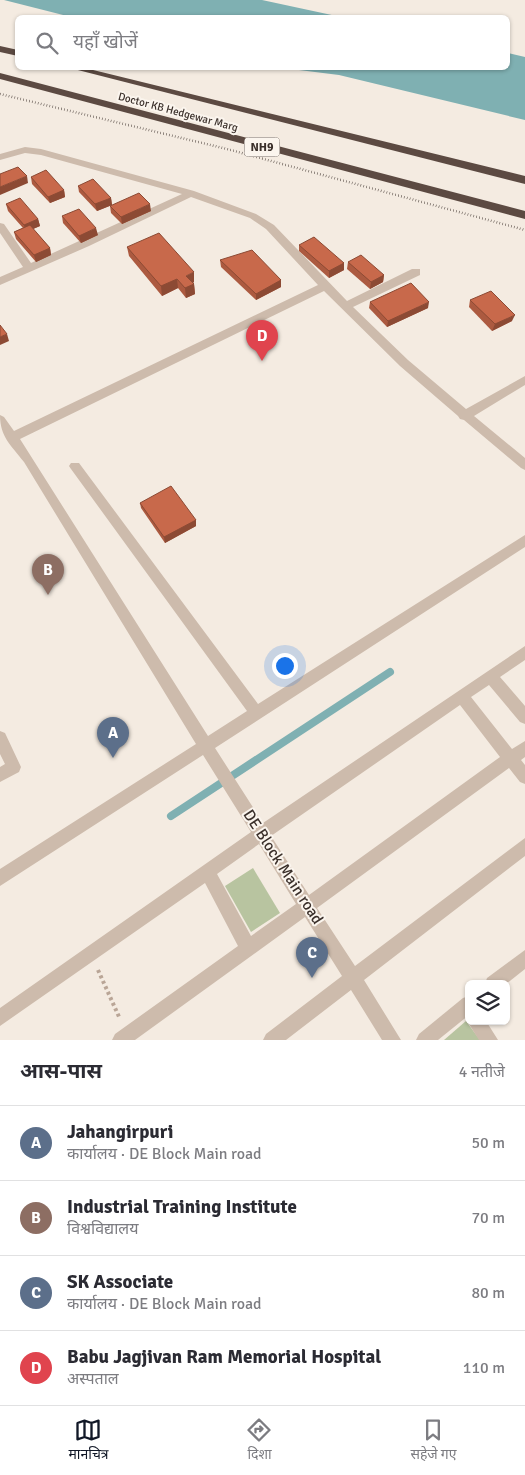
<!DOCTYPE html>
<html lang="hi">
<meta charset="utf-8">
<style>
:root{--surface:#fff;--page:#f2f2f3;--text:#2b2b33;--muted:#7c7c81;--line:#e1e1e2;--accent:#111827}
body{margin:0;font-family:Signika,"Noto Sans Devanagari",sans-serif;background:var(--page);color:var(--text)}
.controls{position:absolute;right:15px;bottom:15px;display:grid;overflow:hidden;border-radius:8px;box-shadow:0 1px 4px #0004}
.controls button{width:45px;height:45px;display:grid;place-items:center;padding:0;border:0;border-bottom:1px solid var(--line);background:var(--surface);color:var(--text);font:25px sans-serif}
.you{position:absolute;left:284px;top:665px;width:18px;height:18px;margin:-12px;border:4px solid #fff;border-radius:50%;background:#1a73e8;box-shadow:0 0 0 8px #1a73e833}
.badge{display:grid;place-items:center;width:32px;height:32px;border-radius:50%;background:var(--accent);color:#fff;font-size:16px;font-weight:700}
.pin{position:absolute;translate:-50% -41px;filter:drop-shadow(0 1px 2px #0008)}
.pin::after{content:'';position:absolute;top:26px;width:18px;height:15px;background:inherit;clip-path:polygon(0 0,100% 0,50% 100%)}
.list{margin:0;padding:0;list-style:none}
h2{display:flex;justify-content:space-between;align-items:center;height:65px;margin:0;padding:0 20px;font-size:21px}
h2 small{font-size:16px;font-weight:400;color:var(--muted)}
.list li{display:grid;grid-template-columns:32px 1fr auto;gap:15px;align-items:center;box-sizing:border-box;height:75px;padding:0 20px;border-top:1px solid var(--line)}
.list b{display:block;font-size:19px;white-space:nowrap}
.list p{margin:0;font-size:16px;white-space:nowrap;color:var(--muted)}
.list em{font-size:16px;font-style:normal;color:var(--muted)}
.icon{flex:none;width:28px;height:28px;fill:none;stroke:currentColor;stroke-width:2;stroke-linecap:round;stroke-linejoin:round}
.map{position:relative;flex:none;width:525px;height:1040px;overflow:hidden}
.search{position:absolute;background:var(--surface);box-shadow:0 1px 4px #0004;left:15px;right:15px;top:15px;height:55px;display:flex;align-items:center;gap:12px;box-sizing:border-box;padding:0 18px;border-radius:8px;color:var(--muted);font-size:19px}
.sheet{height:365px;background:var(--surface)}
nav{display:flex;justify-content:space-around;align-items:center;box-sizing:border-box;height:70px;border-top:1px solid var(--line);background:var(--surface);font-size:14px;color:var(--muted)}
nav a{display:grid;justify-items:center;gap:2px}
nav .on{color:var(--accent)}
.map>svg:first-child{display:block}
</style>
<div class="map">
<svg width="525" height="1040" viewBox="0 0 525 1040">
<rect width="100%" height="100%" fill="#f4ebe1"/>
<g fill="#b8c4a0">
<polygon points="253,868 280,913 251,932 225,886"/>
<polygon points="466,1021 480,1040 444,1040"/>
</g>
<g fill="#7fb0b2">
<polygon points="4,0 262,0 341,17 71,17"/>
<polygon points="508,53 525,57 525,120 339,75 283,68 508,68"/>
</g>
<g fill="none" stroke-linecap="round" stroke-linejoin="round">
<polyline stroke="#7fb0b2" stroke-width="8" points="171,816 390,672"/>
<polyline stroke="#b9a596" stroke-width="4" stroke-dasharray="3 3" stroke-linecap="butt" points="98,970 120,1019"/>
<g fill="#cdbbac" fill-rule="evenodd">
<path d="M25 147 41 149 194 191 256 214 274 225 347 301 412 269H420V275L353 307 408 360 466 409 525 376V385L474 416 525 458V470L521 468 464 420 460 419 458 416 400 366 324 291 20 439 208 736 247 711 71 469 69 466 71 463H79L258 704 525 535V547L215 748 263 823 525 646V660L500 677 525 706V724L520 722 489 685 471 697 512 749 525 741V757L521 760 525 765V784L520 782 509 768 317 908 355 966 525 838V856L364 980 401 1040H382L351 990 286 1040H263L266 1034 342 976 305 917 135 1040H112L115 1034 238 946 205 883 0 1026V1008L251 832 203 755 0 886V869L196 744 24 462C11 445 0 437 0 415L4 417 14 431 318 285 266 229 250 218 191 197 89 246 0 285V277L23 267 0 233V223L4 224 31 263 182 194 41 155 25 153 0 160V154ZM460 705 500 757 309 895 271 836ZM259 844 296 904 251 936 217 874Z"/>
<polygon points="0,731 5,733 21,767 19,772 0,782 0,767 5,764 0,754"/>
<polygon points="525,950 525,969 506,984 485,984 487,978"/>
<polygon points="469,996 469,1015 438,1040 416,1040 419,1034 463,998"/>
<polygon points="469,1016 469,1021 486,1021 498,1040 479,1040 467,1021"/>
</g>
<g fill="#5c4a42" fill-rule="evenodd">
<polygon points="0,46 18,50 18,56 0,52"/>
<polygon points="70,68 85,68 525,176 525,184"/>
<polygon points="0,73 525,211 525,219 0,79"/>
</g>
<polyline stroke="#3b302b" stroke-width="2.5" stroke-dasharray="0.5 2.5" stroke-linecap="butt" points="0,94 227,149 525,230"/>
</g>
<g fill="#ac5a40">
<polygon points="31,177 64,190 65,197 50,203 32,184"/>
<polygon points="78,186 111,198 112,205 97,211 79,192"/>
<polygon points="6,204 38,219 40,226 33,229 50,248 51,255 36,262 16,239 14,232 23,228 8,211"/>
<polygon points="110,206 151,211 122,224 111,213"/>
<polygon points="62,216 98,235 81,243 63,223"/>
<polygon points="299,245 344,263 344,270 329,278 299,251"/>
<polygon points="127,247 194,282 193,283 194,284 195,294 186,298 178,288 162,296 129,256"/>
<polygon points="220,260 281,280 281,287 256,300 221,267"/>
<polygon points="348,262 384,275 383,282 370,289 347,269"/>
<polygon points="470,300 512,321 492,331 469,307"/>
<polygon points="370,302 428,308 387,327 369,308"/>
<polygon points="140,503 196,520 196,526 165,543 141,508"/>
</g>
<g fill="#8c4a34">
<polygon points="27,176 28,183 0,195 0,187"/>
<polygon points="64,190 65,197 50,203 48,197"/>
<polygon points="111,198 112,205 97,211 95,204"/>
<polygon points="150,204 151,211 122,224 121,217"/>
<polygon points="38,219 40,226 26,232 24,225"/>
<polygon points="96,228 98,235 81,243 79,236"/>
<polygon points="50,248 51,255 36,262 34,255"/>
<polygon points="344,263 344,270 329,278 329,271"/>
<polygon points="194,272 194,282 187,285 186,276"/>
<polygon points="384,275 383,282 370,289 371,282"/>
<polygon points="177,279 178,288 162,296 161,286"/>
<polygon points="281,280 281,287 256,300 256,294"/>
<polygon points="194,284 195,294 186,298 185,288"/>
<polygon points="429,302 428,308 387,327 388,321"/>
<polygon points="515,315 512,321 492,331 495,324"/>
<polygon points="7,334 9,341 0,345 0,337"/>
<polygon points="196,520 196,526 165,543 164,537"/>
</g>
<g fill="#c8694b" stroke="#8c4a34">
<polygon points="18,167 27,176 0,187 0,174"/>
<polygon points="46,170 64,190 48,197 31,177"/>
<polygon points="93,179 111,198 95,204 78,186"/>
<polygon points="139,193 150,204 121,217 110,206"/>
<polygon points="20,198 38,219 24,225 6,204"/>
<polygon points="79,209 96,228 79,236 62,216"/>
<polygon points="30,225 50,248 34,255 14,232"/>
<polygon points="159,233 194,272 186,276 194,284 185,288 177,279 161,286 127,247"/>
<polygon points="314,237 344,263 329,271 299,245"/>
<polygon points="252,250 281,280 256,294 220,260"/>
<polygon points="361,255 384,275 371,282 348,262"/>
<polygon points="411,283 429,302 388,321 370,302"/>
<polygon points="491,291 515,315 495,324 470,300"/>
<polygon points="0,325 7,334 0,337"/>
<polygon points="171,486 196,520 164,537 140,503"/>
</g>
<g text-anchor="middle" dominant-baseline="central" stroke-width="4" stroke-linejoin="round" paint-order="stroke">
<g font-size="11" fill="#3b302b" stroke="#fbf5ee">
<text transform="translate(178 112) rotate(15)">Doctor KB Hedgewar Marg</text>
</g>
<rect fill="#fbf5ee" stroke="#756b66" stroke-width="1" x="244.5" y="137.5" width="35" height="19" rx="4"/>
<g font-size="12" font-weight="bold" fill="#3b302b">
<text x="262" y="147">NH9</text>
</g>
<g font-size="16" fill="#3b302b" stroke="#fbf5ee">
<text transform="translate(283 867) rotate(57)">DE Block Main road</text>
</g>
</g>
</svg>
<div class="controls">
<button><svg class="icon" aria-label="layers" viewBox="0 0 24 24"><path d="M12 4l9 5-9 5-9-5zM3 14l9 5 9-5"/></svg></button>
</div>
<div class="you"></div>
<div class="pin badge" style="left:113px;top:758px;background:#5c6f8a">A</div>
<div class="pin badge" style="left:48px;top:595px;background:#8d6e63">B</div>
<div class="pin badge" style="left:312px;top:978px;background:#5c6f8a">C</div>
<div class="pin badge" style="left:262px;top:361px;background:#e0444e">D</div>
<div class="search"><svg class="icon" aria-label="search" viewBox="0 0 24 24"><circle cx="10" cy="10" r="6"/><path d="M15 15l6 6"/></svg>यहाँ खोजें</div>
</div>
<section class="sheet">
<h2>आस-पास<small>4 नतीजे</small></h2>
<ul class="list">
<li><span class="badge" style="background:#5c6f8a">A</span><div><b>Jahangirpuri</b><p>कार्यालय · DE Block Main road</p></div><em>50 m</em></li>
<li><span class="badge" style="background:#8d6e63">B</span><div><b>Industrial Training Institute</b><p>विश्वविद्यालय</p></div><em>70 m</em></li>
<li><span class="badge" style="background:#5c6f8a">C</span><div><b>SK Associate</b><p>कार्यालय · DE Block Main road</p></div><em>80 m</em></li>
<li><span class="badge" style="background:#e0444e">D</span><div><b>Babu Jagjivan Ram Memorial Hospital</b><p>अस्पताल</p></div><em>110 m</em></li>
</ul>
</section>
<nav>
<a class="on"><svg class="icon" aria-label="map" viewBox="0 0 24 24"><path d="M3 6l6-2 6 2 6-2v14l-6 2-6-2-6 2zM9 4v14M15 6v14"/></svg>मानचित्र</a>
<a><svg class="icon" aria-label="directions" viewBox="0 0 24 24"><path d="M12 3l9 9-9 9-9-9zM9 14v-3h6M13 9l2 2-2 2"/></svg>दिशा</a>
<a><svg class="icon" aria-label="saved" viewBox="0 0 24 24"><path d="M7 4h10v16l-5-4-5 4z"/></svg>सहेजे गए</a>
</nav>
